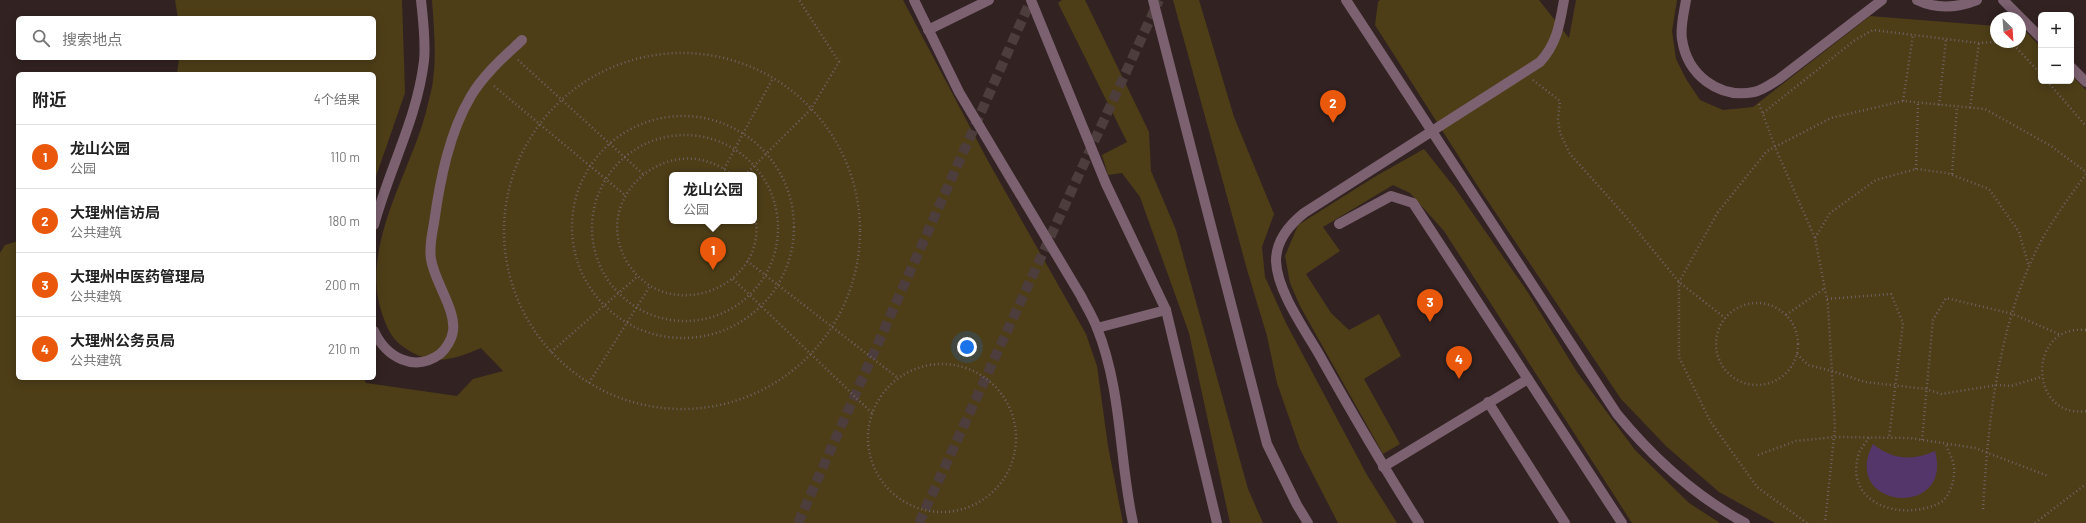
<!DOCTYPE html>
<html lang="zh">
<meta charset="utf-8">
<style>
:root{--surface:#fff;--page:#f6f6f6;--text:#222;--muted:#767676;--line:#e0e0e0;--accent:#ea580c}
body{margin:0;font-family:Barlow,"Noto Sans SC",sans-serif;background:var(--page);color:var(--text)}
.controls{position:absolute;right:12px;top:12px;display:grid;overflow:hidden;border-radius:6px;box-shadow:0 2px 10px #0003}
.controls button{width:36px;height:36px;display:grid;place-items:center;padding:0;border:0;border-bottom:1px solid var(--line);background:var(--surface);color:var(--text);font:20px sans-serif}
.compass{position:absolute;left:1990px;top:12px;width:36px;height:36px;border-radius:50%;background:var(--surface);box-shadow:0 2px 10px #0003;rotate:155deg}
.you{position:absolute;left:967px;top:347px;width:14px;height:14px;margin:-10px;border:3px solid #fff;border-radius:50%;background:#1a73e8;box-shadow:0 0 0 6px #1a73e833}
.badge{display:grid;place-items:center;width:26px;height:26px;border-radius:50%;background:var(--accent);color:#fff;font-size:13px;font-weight:700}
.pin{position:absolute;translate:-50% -33px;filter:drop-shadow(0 1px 2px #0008)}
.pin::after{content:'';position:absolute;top:21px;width:14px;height:12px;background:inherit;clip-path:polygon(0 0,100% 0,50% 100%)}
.popup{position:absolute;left:669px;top:172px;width:88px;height:52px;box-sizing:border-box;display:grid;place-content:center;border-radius:6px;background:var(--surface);filter:drop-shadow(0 1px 3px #0005);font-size:13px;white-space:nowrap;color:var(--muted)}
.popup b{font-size:15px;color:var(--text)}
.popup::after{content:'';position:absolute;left:50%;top:100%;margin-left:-8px;border:8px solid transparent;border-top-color:var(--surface)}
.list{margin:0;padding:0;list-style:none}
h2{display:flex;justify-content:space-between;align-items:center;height:52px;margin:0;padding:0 16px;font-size:17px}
h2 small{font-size:13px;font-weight:400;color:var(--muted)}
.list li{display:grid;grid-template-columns:26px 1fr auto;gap:12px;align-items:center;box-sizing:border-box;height:64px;padding:0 16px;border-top:1px solid var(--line)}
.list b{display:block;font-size:15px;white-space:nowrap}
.list p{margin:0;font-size:13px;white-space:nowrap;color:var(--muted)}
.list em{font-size:13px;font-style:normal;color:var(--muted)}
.icon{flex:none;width:22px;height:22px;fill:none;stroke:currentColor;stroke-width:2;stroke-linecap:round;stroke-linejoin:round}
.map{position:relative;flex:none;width:2086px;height:523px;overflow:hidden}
.search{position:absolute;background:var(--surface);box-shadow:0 2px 10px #0003;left:16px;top:16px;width:360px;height:44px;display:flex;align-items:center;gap:10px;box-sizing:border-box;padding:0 14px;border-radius:6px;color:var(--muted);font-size:15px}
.panel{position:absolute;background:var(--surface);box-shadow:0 2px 10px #0003;left:16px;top:72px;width:360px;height:308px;border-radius:6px}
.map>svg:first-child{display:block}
</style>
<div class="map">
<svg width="2086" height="523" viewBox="0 0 2086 523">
<rect width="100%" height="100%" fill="#322222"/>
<g fill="#4d3e17" fill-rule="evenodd">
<polygon points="175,0 402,0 405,93 374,182 374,74 177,74 179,58 374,58 374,18 178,18"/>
<path d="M432 0H903L988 161 1086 334 1097 366 1108 446 1123 523H0V253L5 245 18 241V378H364L366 383 457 396 473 379 503 371 481 348C452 360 433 367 405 348 394 341 388 331 384 319 360 260 398 193 418 137 424 122 428 104 432 87 437 58 434 29 432 0ZM672 175H754V221H672Z"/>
<polygon points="1062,0 1085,0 1149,132 1151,171 1176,230 1248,489 1263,523 1230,523 1189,333 1140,197 1122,173 1108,175 1102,155 1127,142 1058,3"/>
<polygon points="1173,0 1199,0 1234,117 1274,214 1262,247 1265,277 1286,323 1367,475 1397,523 1338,523 1300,449 1277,383 1267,336 1248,273"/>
<polygon points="1380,0 1539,0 1569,38 1576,0 1677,0 1672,31 1676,59 1686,79 1700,100 1723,110 1753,107 1870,16 1996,26 1996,42 2020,42 2020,28 2022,28 2041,47 2041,81 2071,81 2071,75 2086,90 2086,523 1775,523 1719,492 1667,447 1621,399 1477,185 1375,25 1378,2"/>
<polygon points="1424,149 1455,188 1527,291 1577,372 1635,450 1689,503 1720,523 1632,523 1444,231 1410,193 1393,185 1323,227 1340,251 1306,274 1331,313 1349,330 1379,314 1401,356 1364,379 1400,444 1383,454 1300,306 1290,283 1285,256 1298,225 1376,176"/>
</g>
<path fill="#54366a" d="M1873 444C1892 460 1914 461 1935 451 1954 520 1839 509 1873 444Z"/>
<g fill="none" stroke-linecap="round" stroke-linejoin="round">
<g stroke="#4d3d3d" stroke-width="10" stroke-dasharray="10 5" stroke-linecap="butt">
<polyline points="798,523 1031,0"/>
<polyline points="919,523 1159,0"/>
</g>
<g stroke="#716262" stroke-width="2.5" stroke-dasharray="1 3" stroke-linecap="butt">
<polyline points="2011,42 2041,74"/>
<circle cx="682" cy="231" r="178"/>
<polyline points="518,60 643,174"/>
<polyline points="1533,80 1560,101 1558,119 1560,133 1570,154 1621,211 1679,282 1725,318"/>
<polyline points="2047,81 2086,126"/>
<polyline points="494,86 626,196"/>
<polyline points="1903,101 1913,35"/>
<polyline points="1759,104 1775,147 1815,238 1828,305 1835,427 1825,523"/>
<polyline points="1939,105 1946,39"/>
<polyline points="1970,108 1979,43"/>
<polyline points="1763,113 1855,40 1873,30 1946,39 1979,43 1996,42"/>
<circle cx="683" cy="227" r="111"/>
<circle cx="685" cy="228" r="93"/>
<polyline points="724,169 773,78"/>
<polyline points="1916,169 1918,103"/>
<polyline points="1952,174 1957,107"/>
<path d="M732 175C673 126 588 196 627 262 667 329 774 286 754 211"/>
<polyline points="745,175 811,109 839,62 799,0"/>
<polyline points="1815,238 1830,213 1876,180 1916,169 1947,173 1989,189 2019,232 2029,267"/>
<polyline points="747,261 898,378"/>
<polyline points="733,279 872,413"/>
<polyline points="1827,299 1891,294 1903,323 1889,438"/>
<circle cx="1757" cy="344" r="41"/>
<polyline points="1786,315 1825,288"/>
<path d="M2086 330C2026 324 2029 419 2086 411"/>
<polyline points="551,352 638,276"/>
<polyline points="1797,354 1808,365 1832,371 1865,382 1926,389 1941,394 1997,385 2011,386 2041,377"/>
<circle cx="942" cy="438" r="74"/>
<polyline points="589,383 650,286"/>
<path d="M1869 438C1866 442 1861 448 1859 453 1842 506 1906 523 1943 501 1951 492 1955 479 1954 467 1953 459 1948 451 1946 444"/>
<polyline points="1922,440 1933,320 1946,298 2013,314 2061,335"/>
<polyline points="1758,455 1796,441 1835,437 1910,438 1975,448 2048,476"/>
<path d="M1983 509C1988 421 1998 325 2039 245 2052 220 2070 196 2086 174"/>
<polyline points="1807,523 1757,487 1710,421 1679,357 1679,282 1718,212 1767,151 1831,118 1903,101 1985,109 2051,146 2086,172"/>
<polyline points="2035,523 2086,484"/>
</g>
<g stroke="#7c6170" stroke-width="10">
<path d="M914 0 959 92 1081 296C1086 306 1093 317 1097 328 1122 390 1119 459 1133 523"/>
<polyline points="1031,0 1106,184 1166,310 1217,523"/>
<polyline points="1153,0 1267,444 1297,505 1308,523"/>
<path d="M1346 0 1617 414C1653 458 1695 496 1745 523"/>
<path d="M1686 0C1684 13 1680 27 1682 39 1687 75 1719 99 1754 92 1763 90 1771 84 1779 79L1882 0"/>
<path d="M1917 0C1936 9 1957 8 1977 0"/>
<polyline points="2003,0 2041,38"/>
<polyline points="928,30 989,0"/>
<polyline points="2071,67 2086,82"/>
<polyline points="1339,224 1391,196 1413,203 1622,523"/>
<path d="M374 225C389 169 417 119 424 61 426 41 423 20 421 0"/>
<polyline points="1097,328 1166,310"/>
<path d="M374 331C386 357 414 373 440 354 446 349 452 339 453 331 456 309 434 281 431 259 429 247 432 234 434 223 440 180 449 133 471 96 484 74 504 57 522 40"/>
<polyline points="1488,402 1565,523"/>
<polyline points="1383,467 1528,379"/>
<path d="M1419 523C1384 468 1352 413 1320 356 1305 330 1277 291 1276 261 1276 240 1289 225 1304 213L1540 62C1557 44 1560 23 1564 0"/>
</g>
</g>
</svg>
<div class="controls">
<button>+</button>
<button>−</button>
</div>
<svg class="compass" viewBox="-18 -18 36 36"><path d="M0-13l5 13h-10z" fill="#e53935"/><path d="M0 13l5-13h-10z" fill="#767676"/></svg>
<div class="you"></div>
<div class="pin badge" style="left:713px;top:270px">1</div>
<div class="popup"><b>龙山公园</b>公园</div>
<div class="pin badge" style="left:1333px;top:123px">2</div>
<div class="pin badge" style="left:1430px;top:322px">3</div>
<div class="pin badge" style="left:1459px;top:379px">4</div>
<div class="search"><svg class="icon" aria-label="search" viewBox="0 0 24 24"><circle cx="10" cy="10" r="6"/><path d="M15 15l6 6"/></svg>搜索地点</div>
<section class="panel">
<h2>附近<small>4个结果</small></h2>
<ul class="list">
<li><span class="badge">1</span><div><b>龙山公园</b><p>公园</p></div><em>110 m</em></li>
<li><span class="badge">2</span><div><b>大理州信访局</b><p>公共建筑</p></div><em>180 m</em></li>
<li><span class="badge">3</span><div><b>大理州中医药管理局</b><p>公共建筑</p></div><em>200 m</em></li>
<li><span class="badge">4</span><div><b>大理州公务员局</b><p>公共建筑</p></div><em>210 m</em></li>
</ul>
</section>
</div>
